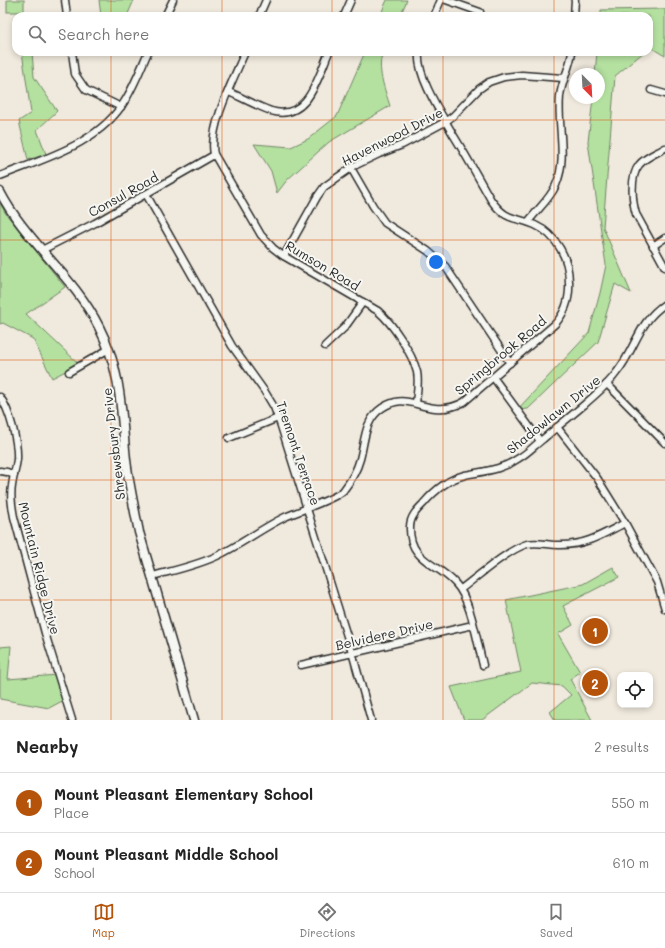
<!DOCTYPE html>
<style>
:root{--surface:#fff;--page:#f2f2f2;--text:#222;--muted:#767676;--line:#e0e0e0;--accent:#b45309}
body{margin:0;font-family:Mali,sans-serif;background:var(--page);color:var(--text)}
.controls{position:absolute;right:12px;bottom:12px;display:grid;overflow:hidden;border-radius:8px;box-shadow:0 2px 6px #0003}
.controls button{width:36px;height:36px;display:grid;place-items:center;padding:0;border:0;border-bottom:1px solid var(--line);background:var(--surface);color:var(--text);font:20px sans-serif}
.compass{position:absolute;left:569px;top:68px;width:36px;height:36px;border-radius:50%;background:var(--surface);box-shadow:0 2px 6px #0003;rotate:156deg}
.you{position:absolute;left:436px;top:262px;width:14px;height:14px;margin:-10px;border:3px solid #fff;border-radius:50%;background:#1a73e8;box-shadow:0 0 0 6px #1a73e833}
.badge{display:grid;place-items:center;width:26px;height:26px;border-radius:50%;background:var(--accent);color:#fff;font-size:13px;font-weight:700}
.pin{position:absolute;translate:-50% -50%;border:2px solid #fff;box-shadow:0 1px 4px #0006}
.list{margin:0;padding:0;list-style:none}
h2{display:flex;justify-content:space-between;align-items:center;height:52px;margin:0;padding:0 16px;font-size:17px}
h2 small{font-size:13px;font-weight:400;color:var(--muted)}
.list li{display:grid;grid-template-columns:26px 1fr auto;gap:12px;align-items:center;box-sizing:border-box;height:60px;padding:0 16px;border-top:1px solid var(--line)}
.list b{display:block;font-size:15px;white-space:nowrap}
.list p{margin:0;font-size:13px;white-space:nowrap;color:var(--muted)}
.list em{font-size:13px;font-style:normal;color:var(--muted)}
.icon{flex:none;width:22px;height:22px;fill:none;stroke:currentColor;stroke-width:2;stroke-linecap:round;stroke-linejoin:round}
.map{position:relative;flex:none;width:665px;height:720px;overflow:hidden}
.search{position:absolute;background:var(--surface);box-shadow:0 2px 6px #0003;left:12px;right:12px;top:12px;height:44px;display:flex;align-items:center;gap:10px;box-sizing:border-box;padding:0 14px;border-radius:12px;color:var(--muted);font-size:15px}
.sheet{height:172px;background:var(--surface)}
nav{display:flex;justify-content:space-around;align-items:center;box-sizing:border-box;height:56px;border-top:1px solid var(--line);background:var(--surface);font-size:11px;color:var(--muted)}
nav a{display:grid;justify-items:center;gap:2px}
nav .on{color:var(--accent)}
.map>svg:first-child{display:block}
</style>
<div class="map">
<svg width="665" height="720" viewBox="0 0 665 720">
<rect width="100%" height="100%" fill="#f0e9dd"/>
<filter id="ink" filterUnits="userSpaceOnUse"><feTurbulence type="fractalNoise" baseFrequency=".025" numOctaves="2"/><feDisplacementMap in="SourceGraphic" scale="8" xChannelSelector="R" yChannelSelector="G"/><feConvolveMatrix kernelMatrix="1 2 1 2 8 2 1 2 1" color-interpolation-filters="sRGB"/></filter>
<g filter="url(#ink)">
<g fill="#b4e1a0" stroke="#708666">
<rect x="7" y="0" width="17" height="12"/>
<polygon points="99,0 134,0 127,16 101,16"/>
<polygon points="387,0 407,0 400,16 380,16"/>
<polygon points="665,9 665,56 650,47 649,48 649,16 601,16 601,10"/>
<polygon points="22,52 32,52 34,77 57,111 37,130 46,154 28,160 19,121 31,113"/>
<path d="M365 52H383C376 68 385 90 390 106L329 142 287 180 277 193 271 171 254 144 291 147 308 139 337 116Z"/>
<polygon points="597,52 644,52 615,76 603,227 631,293 615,284 598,342 528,409 517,410 589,333 600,293 606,265 588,142 593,98 599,98 599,74 595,74"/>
<polygon points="0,203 6,214 65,287 26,314 79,364 52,378 33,339 3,323 0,324"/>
<polygon points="613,567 619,577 563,606 573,625 558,634 580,672 570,679 592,720 555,720 550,712 571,695 562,686 532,683 482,720 464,720 451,687 521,672 506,600 583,584"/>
<polygon points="11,646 8,679 57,675 64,700 49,708 0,699 0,647"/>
</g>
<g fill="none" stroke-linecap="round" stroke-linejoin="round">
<defs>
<g id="street">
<polyline points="65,0 67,16"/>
<polyline points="446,0 480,12"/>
<polyline points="165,16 173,0"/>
<polyline points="259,16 266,0"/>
<polyline points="344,16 351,0"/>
<polyline points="434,16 441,0"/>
<polyline points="574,16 575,0"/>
<polyline points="72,52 75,74 86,90 121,107"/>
<path d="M245 52C234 78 208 128 214 154L261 235 273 248 282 255 378 311C393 324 412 353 417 372 419 382 417 393 416 403"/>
<polyline points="651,90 665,94"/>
<path d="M229 92C243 98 257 106 271 111 308 122 318 77 329 52"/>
<path d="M665 148C657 153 645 157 639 165 630 176 632 201 636 214L665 267"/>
<polyline points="351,168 373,206 385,223 428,251 445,266 510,363"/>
<path d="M0 176C45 158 100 144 126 99 135 84 141 68 148 52"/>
<polyline points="146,194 232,346 265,392 274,407 281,426 352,652 371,720"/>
<path d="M528 222C537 210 550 199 556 185 568 157 557 126 560 96 562 80 570 68 572 52"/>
<polyline points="653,246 665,238"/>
<polyline points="42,250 95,223 214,155"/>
<polyline points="284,256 317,197 324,187 338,177 354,166 379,154 402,145 445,122 453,116 479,89 489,82 504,77 522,75 563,78"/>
<polyline points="325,346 345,327 363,302"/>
<polyline points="69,372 109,349"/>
<polyline points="493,377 540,441"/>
<polyline points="607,384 665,443"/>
<path d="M0 397C10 410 18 443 17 459 16 468 13 477 12 486 10 497 12 506 14 517L45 633 72 720"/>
<polyline points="557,427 597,478 625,523 657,582 665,609"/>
<polyline points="229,438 278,418"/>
<polyline points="0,471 7,472 14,475"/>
<path d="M153 576C175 570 199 565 219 555 242 544 262 528 285 517 298 511 335 499 343 491 350 482 357 470 360 459 365 441 364 420 382 408 403 394 414 406 435 408 445 409 455 407 464 402L555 324C566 312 570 299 569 282 569 259 557 235 535 225 514 216 507 222 491 200 479 179 467 157 454 136 442 115 416 76 419 52"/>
<path d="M461 589C477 577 509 549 527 544 538 541 551 546 561 545 587 545 603 534 625 523"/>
<polyline points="301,665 473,625"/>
<path d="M483 665C477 642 471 599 455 583 437 563 409 561 410 527 410 517 417 510 423 504 434 491 448 479 465 475 485 471 502 470 519 458 528 453 535 445 543 439 557 427 571 416 585 404 596 394 608 385 617 372 636 348 638 322 665 304"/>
</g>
<path id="secondary" d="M0 192C26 242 74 276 99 327 122 372 121 412 126 460 129 484 134 508 139 532L194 720"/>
</defs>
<use href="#street" stroke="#2b2b2b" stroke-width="9"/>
<use href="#secondary" stroke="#2b2b2b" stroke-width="11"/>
<use href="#street" stroke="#f6f6f2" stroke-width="6"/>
<use href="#secondary" stroke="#f6f6f2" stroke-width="8"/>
</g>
</g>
<path fill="none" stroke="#df570e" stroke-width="1" stroke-opacity="0.55" d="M111 0V16M222 0V16M332 0V16M443 0V16M554 0V16M111 52V720M222 52V720M332 52V720M443 52V720M554 52V720M0 120H665M0 240H665M0 360H665M0 480H665M0 600H665"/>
<g text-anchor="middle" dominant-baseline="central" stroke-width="4" stroke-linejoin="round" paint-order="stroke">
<g font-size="13" fill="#2b2b2b" stroke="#f6f6f2">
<text transform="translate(392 136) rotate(-27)">Havenwood Drive</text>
<text transform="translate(123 194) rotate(-29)">Consul Road</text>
<text transform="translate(323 265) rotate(31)">Rumson Road</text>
<text transform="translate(500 355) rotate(-40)">Springbrook Road</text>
<text transform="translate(553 414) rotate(-39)">Shadowlawn Drive</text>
<text transform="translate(113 444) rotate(-97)">Shrewsbury Drive</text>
<text transform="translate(299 453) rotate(71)">Tremont Terrace</text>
<text transform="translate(40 568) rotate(76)">Mountain Ridge Drive</text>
<text transform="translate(384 634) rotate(-13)">Belvidere Drive</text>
</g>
</g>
</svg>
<div class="controls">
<button><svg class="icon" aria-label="locate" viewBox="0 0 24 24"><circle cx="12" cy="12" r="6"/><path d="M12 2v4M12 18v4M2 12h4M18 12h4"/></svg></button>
</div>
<svg class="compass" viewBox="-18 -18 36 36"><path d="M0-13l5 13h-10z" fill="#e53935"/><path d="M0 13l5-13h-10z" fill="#767676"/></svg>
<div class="you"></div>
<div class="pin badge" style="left:595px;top:631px">1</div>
<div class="pin badge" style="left:595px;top:683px">2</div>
<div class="search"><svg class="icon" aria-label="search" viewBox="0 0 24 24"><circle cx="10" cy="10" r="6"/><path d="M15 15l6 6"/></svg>Search here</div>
</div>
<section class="sheet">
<h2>Nearby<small>2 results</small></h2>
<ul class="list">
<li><span class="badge">1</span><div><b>Mount Pleasant Elementary School</b><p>Place</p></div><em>550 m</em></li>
<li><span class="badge">2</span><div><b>Mount Pleasant Middle School</b><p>School</p></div><em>610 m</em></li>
</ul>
</section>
<nav>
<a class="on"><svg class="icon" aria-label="map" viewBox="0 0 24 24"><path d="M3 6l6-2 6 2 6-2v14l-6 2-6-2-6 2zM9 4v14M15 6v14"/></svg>Map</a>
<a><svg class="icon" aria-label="directions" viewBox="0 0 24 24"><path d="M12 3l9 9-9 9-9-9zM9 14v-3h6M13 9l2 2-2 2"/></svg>Directions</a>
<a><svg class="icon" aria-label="saved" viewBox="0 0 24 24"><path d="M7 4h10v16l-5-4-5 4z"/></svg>Saved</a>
</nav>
